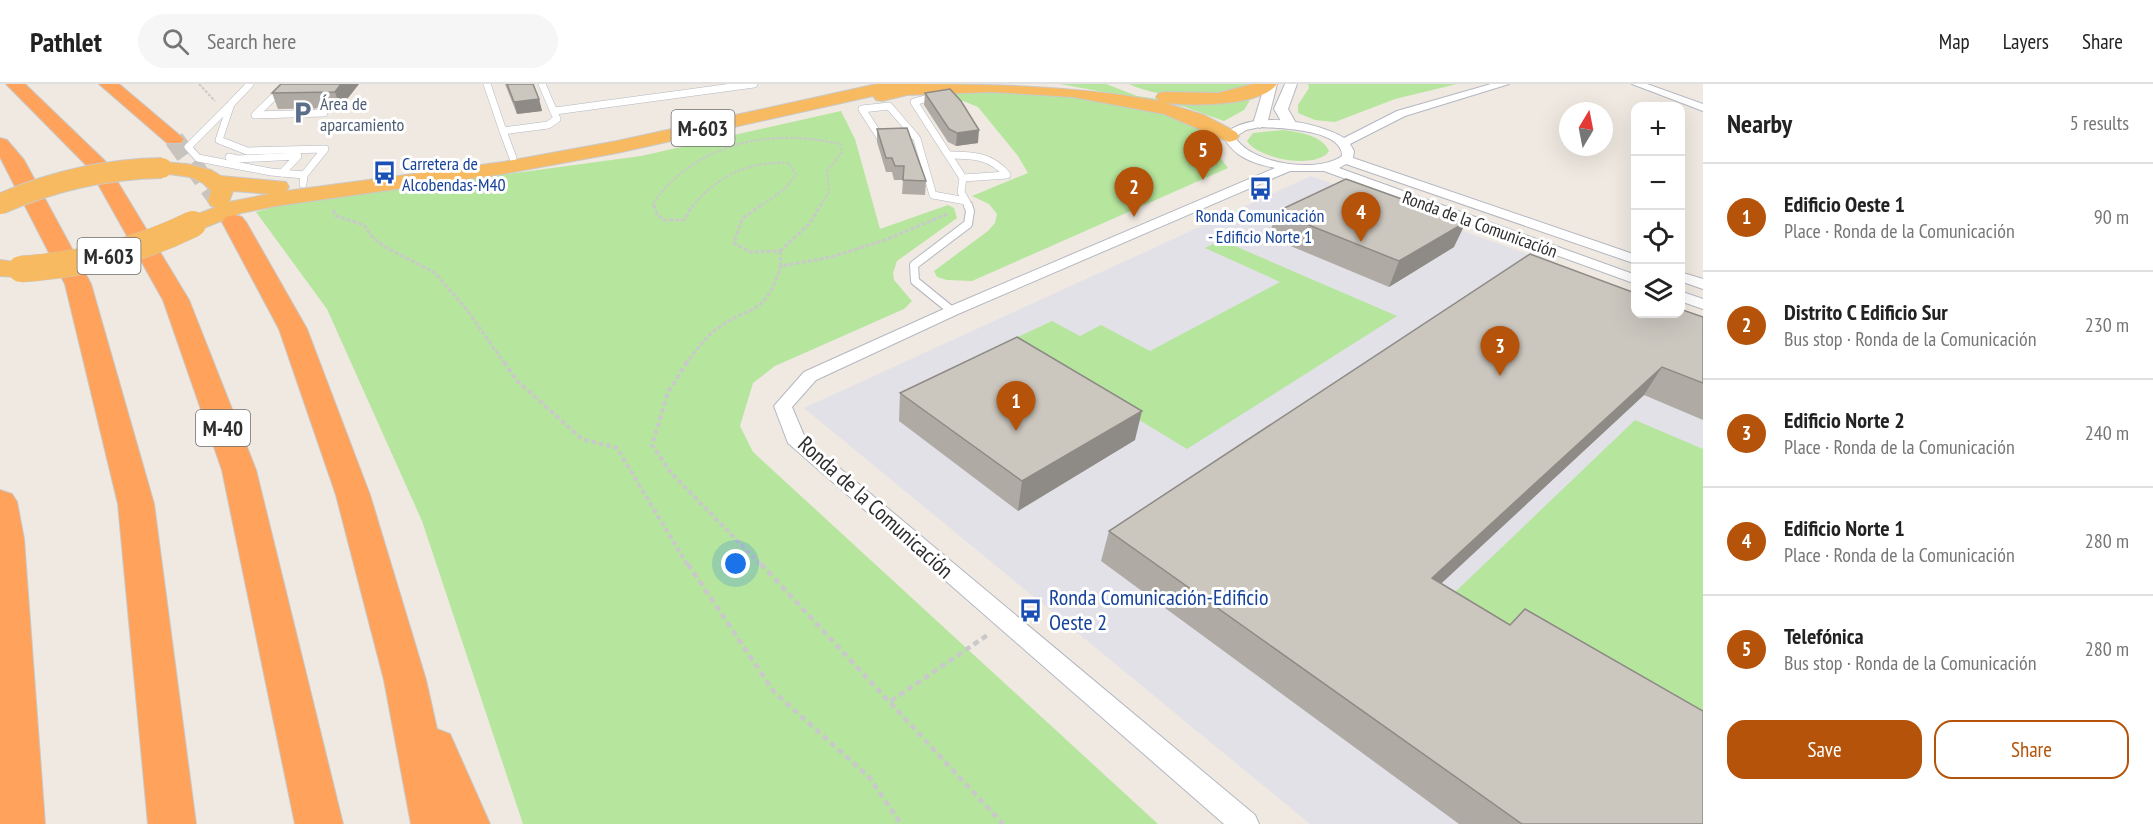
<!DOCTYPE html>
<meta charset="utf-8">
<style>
:root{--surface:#fff;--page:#f6f6f6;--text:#222;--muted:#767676;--line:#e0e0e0;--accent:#b45309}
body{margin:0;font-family:"PT Sans Narrow",sans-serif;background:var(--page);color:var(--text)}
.controls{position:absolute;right:18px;top:18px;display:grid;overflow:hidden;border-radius:12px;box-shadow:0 6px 24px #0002}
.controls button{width:54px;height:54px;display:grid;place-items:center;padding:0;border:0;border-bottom:2px solid var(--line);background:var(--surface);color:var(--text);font:30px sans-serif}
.compass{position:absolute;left:1559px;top:18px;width:54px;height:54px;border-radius:50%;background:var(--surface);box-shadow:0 6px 24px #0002;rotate:10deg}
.you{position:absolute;left:736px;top:480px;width:21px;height:21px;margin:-15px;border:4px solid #fff;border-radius:50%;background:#1a73e8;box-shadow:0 0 0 9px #1a73e833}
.badge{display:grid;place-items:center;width:39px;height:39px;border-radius:50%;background:var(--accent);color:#fff;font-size:20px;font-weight:700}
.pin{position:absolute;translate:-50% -50px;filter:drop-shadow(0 2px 3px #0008)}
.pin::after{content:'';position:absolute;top:32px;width:21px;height:18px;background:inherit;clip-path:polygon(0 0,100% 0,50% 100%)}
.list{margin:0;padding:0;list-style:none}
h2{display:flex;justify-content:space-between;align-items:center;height:78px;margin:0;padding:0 24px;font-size:26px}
h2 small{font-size:20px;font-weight:400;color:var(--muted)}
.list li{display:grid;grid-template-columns:39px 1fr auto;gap:18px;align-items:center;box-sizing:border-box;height:108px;padding:0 24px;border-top:2px solid var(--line)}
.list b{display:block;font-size:22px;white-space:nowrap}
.list p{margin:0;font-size:20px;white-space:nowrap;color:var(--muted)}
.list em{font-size:20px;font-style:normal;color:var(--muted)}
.actions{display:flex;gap:12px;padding:18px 24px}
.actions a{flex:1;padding:14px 0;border:2px solid var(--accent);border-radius:18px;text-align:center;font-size:21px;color:var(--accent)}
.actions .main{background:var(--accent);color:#fff}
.icon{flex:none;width:33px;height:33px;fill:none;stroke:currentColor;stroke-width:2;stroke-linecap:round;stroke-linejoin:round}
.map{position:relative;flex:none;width:1703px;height:740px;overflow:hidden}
header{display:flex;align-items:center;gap:36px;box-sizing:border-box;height:84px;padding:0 30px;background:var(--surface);border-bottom:2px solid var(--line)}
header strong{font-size:28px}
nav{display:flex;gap:33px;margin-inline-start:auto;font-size:21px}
.search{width:420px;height:54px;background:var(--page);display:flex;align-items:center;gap:15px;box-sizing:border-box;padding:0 21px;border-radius:33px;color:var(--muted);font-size:22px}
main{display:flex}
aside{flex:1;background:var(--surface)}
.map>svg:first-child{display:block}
</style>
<header>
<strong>Pathlet</strong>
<div class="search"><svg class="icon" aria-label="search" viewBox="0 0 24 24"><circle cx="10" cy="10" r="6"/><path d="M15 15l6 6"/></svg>Search here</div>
<nav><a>Map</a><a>Layers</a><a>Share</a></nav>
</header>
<main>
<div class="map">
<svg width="1703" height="740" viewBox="0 0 1703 740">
<rect width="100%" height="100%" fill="#efe9e1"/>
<polygon fill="#e3e1e8" points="1311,92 1635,209 1636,230 1680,230 1681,225 1703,233 1703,740 1310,740 804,324"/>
<g fill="#b6e59e">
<polygon points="1060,0 1106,0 1137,12 1200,21 1250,16 1244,26 1224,37 1185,23"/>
<path d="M1129 0H1251C1226 20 1157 14 1129 0Z"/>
<polygon points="1308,0 1457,0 1395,15 1335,38 1315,36 1298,29 1298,21 1309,4"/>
<path d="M980 5C1047 9 1146 14 1204 48L1202 58 1217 69 1228 84 972 197 947 196 937 193 934 187 988 147 995 139 997 130 989 120 972 112 1028 89 1018 72 978 23 941 8Z"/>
<polygon points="841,27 855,55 880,145 948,121 954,124 957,134 897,177 893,189 894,196 912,217 904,225 775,282 753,299 740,342 753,368 1158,740 523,740 422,437 327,225 256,128 281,121 641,72"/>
<path d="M1283 46C1298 48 1322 51 1329 67 1317 86 1258 75 1247 57L1253 49Z"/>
<polygon points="1221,156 1397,232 1187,365 1009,257 1052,237 1080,252 1101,241 1150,267 1280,198 1205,164"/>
<polygon points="1635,336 1703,365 1703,658 1453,510"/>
</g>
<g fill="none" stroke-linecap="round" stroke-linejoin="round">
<polyline stroke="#c8c4bd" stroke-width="20" stroke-dasharray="20 10" stroke-linecap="butt" points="174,55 219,117"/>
<defs>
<g id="service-far1">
<polyline points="250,0 231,20 219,56 247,67 325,65 304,91"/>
<polyline points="287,0 255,31 324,29"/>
<polyline points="487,0 503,47"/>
<polyline points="928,14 914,18 963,94 961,108 966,117"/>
<polyline points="229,22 188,63 198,74 271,88 304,91 303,100"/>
<polygon points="889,22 914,51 880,53 862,25"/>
<polyline points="555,27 754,0"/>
<polyline points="914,51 917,55 933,111 966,117 968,123"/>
<path d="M950 71C973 71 992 72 1007 91L963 94"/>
<polyline points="229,73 237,75 298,72 282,89"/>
<polyline points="513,74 503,47 548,41 557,35 542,0"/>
</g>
<polyline id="service" points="952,227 915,197 914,181 968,140 970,127 968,121"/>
<g id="minor">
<path d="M1491 0H1509L1405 32 1350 60 1354 67 1353 74 1636 171V180L1346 80 1339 84 1636 191V200L1324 87H1290L958 230 816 296 792 323 806 356 1255 731 1259 740H1224L788 359 774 322 804 288 946 224 1275 84C1252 79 1234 73 1223 52 1248 25 1316 37 1344 54L1397 27ZM1260 43C1279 44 1343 45 1342 72 1318 90 1250 80 1235 53L1246 46Z"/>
<polygon points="1632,0 1647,0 1703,20 1703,27"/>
<polygon points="1680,188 1703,195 1703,205 1680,197"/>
<polygon points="1680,207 1703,215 1703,225 1680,217"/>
</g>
<g id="tertiary">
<polygon points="1265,0 1277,0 1267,40 1260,44 1253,40"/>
<polygon points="1285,0 1297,0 1288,25 1297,41 1290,45 1285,44 1274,25"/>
</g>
<g id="trunk">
<path d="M877 0C972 0 1066 0 1159 17L1156 13 1159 9 1165 8 1218 9 1253 0H1277C1260 23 1191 22 1165 19L1204 31 1236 48 1239 52 1236 56 1229 58 1164 30 1073 13 992 8 907 11 882 17 876 16 873 12 617 69 503 90 276 122 241 129 201 145 193 147 185 145 181 140 185 135 216 123 211 122 208 117 211 107 203 99 190 93 155 88 151 84 155 80 162 78 187 80 211 86 221 92 286 98 289 103 286 107 503 78 617 57ZM233 107 270 110 229 118Z"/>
<polygon points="0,176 30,180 34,185 30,190 21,193 0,192"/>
</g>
<g id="motorway">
<polygon points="6,0 25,0 105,77 189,216 256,386 343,740 295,740 222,386 163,216 89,84"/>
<polygon points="99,0 119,0 184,55 181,59 167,59"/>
<polygon points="0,54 7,56 24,76 91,200 154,420 196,740 148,740 118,420 65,200 0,73"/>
<polygon points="234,131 242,133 246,138 307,245 370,411 426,596 437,645 450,650 490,740 411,740 384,596 336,411 279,245 222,138 226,133"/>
<polygon points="0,406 12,410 17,418 24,455 45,740 0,740"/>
</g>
</defs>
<use href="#service-far1" stroke="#b4b7c1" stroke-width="8"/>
<use href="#service" stroke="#b4b7c1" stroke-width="10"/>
<use href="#minor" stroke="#b4b7c1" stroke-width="2"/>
<use href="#tertiary" stroke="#b4b7c1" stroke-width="2"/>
<use href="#trunk" stroke="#c9c9c9" stroke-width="2"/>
<use href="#motorway" stroke="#c9c9c9" stroke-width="2"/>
<g stroke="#c9c9c9" stroke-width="2" stroke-dasharray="3 1.5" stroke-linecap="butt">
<polyline points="199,0 215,17"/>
<path d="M654 123 653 119C697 58 770 44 840 60L842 68 827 87 829 108 820 123"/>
<path d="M692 123C717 92 748 77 788 79L796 90 786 104 759 123"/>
</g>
<g stroke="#c9c9c9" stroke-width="3" stroke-dasharray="4 2" stroke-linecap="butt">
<polyline points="654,121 657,130 664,136 684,136 693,121"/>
<polyline points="761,121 742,135 734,159 750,168 780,167"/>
<polyline points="333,126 336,132 364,141 372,153 385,163 435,189 467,226 505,280"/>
<polyline points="780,167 781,182 831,173 885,156 947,130"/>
<polyline points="780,167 809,140 821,121"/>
<path d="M686 280C694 269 703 256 713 248 750 218 763 237 781 182"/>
</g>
<g stroke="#c9c9c9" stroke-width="4" stroke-dasharray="4.5 3" stroke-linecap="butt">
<polyline points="504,278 516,296 582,355 617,364 688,482"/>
<polyline points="687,278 668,308 652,361 671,389 762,482"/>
</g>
<g stroke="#c9c9c9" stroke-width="4.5" stroke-dasharray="6 4" stroke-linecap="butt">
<polyline points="688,480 774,608 869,693 901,740"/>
<polyline points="761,480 1003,740"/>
<polyline points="891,617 989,550"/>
</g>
<use href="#service-far1" stroke="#fff" stroke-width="7"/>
<use href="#service" stroke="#fff" stroke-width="8"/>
<use href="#minor" fill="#fff" fill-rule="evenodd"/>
<use href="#tertiary" fill="#fff" fill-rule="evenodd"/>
<use href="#trunk" fill="#f8ba60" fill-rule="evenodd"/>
<use href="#motorway" fill="#ffa35c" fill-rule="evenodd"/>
<defs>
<path id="trunk-bridge-far1" d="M0 120C52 97 105 85 162 84"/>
<path id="trunk-bridge" d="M21 185C82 181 138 167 193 140"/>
</defs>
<use href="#trunk-bridge-far1" stroke="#c9c9c9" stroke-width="22" stroke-linecap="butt"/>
<use href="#trunk-bridge" stroke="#c9c9c9" stroke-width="27" stroke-linecap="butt"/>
<use href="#trunk-bridge-far1" stroke="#f8ba60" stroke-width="20"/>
<use href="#trunk-bridge" stroke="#f8ba60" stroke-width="26"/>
</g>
<g fill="#afaba4">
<polygon points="359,0 340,24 278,25 272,9"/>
<polygon points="505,0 533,0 539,15 542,27 517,30"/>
<polygon points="925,9 978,59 956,62 948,58 924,21"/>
<polygon points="877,45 926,97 925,111 902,110 903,96 894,96 892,88 886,88 877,58"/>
<polygon points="1276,128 1454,163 1389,203 1269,153"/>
<polygon points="1703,233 1703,336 1644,311 1441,499 1703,740 1459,740 1101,477 1109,447"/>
<polygon points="900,309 1135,356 1018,427 899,337"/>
</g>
<g fill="#8e8b86">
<polygon points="341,0 359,0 340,24 335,8"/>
<polygon points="539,15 542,27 517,30 514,18"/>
<polygon points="979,46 978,59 956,62 957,49"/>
<polygon points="1466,138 1454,163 1389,203 1399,177"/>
<polygon points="1662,283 1644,311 1415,524 1432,494"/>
<polygon points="1142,327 1135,356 1018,427 1022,397"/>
</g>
<g fill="#cbc7bf" stroke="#8e8b86" stroke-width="1.5">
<polygon points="281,0 341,0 335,8 272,9"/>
<polygon points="507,0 533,0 539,15 514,18"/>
<polygon points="950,5 961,17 979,46 957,49 949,45 925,9"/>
<polygon points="907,44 926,97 903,96 904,82 895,82 892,74 886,74 877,45"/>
<polygon points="1346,95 1466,138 1399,177 1276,128"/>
<polygon points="1530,170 1635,209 1635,230 1680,230 1680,225 1703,233 1703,299 1662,283 1432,494 1510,541 1525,525 1703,627 1703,740 1522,740 1109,447"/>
<polygon points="1017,253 1142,327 1022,397 900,309"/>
</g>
<defs>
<symbol id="parking-bare" viewBox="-9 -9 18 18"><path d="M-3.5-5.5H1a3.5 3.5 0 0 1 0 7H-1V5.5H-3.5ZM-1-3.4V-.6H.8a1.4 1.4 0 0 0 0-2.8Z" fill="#5c6f8a" stroke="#fff" stroke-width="2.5" paint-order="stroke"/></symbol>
<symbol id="bus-bare" viewBox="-9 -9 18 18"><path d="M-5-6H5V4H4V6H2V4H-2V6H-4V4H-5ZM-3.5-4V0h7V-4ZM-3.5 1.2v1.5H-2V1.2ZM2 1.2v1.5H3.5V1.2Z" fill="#1a4fb4" stroke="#fff" stroke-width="2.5" paint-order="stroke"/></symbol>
</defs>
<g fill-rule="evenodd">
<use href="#parking-bare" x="286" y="12" width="33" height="33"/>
<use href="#bus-bare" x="368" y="72" width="33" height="33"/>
<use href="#bus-bare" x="1244" y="88" width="33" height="33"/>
<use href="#bus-bare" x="1014" y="510" width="33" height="33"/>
</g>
<g text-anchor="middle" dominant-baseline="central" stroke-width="6" stroke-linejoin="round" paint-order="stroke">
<g font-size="18" fill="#4e5e75" stroke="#fff" text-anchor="start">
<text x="320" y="19">Área de<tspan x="320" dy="21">aparcamiento</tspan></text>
</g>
<g font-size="18" fill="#164399" stroke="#fff" text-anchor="start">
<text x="402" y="79">Carretera de<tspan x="402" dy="21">Alcobendas-M40</tspan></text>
<text x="1260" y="131" text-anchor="middle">Ronda Comunicación<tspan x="1260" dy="21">- Edificio Norte 1</tspan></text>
</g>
<g font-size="18" fill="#2e2e2e" stroke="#fff">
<text transform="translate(1480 140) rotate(20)">Ronda de la Comunicación</text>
</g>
<g fill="#fff" stroke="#6d6d6d" stroke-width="1.5">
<rect x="671.5" y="26" width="63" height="36" rx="4.5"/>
<rect x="77.5" y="154" width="63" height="36" rx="4.5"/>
<rect x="196" y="326" width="54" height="36" rx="4.5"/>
</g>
<g font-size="21" font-weight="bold" fill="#2e2e2e">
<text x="703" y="44">M-603</text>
<text x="109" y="172">M-603</text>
<text x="223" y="344">M-40</text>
</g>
<g font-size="22" fill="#2e2e2e" stroke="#fff">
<text transform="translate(876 423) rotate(42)">Ronda de la Comunicación</text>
</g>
<g font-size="22" fill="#164399" stroke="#fff" text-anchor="start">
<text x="1049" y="513">Ronda Comunicación-Edificio<tspan x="1049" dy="25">Oeste 2</tspan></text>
</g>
</g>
</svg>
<div class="controls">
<button>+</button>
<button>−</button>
<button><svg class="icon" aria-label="locate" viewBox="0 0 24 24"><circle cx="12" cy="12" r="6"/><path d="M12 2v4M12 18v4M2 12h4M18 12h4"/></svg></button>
<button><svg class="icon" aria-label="layers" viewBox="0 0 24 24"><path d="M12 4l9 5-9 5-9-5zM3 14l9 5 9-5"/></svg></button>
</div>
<svg class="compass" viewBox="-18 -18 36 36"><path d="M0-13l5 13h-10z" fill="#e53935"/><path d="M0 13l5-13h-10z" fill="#767676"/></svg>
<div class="you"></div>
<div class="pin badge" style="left:1016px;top:347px">1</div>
<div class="pin badge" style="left:1134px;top:133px">2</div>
<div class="pin badge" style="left:1500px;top:292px">3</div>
<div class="pin badge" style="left:1361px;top:158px">4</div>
<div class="pin badge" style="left:1203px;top:96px">5</div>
</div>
<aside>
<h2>Nearby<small>5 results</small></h2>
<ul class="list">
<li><span class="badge">1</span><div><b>Edificio Oeste 1</b><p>Place · Ronda de la Comunicación</p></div><em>90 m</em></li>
<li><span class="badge">2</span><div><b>Distrito C Edificio Sur</b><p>Bus stop · Ronda de la Comunicación</p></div><em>230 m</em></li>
<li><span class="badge">3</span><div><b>Edificio Norte 2</b><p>Place · Ronda de la Comunicación</p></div><em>240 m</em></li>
<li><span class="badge">4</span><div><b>Edificio Norte 1</b><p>Place · Ronda de la Comunicación</p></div><em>280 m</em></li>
<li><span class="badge">5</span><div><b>Telefónica</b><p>Bus stop · Ronda de la Comunicación</p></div><em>280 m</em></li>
</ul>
<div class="actions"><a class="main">Save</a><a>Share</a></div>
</aside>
</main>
